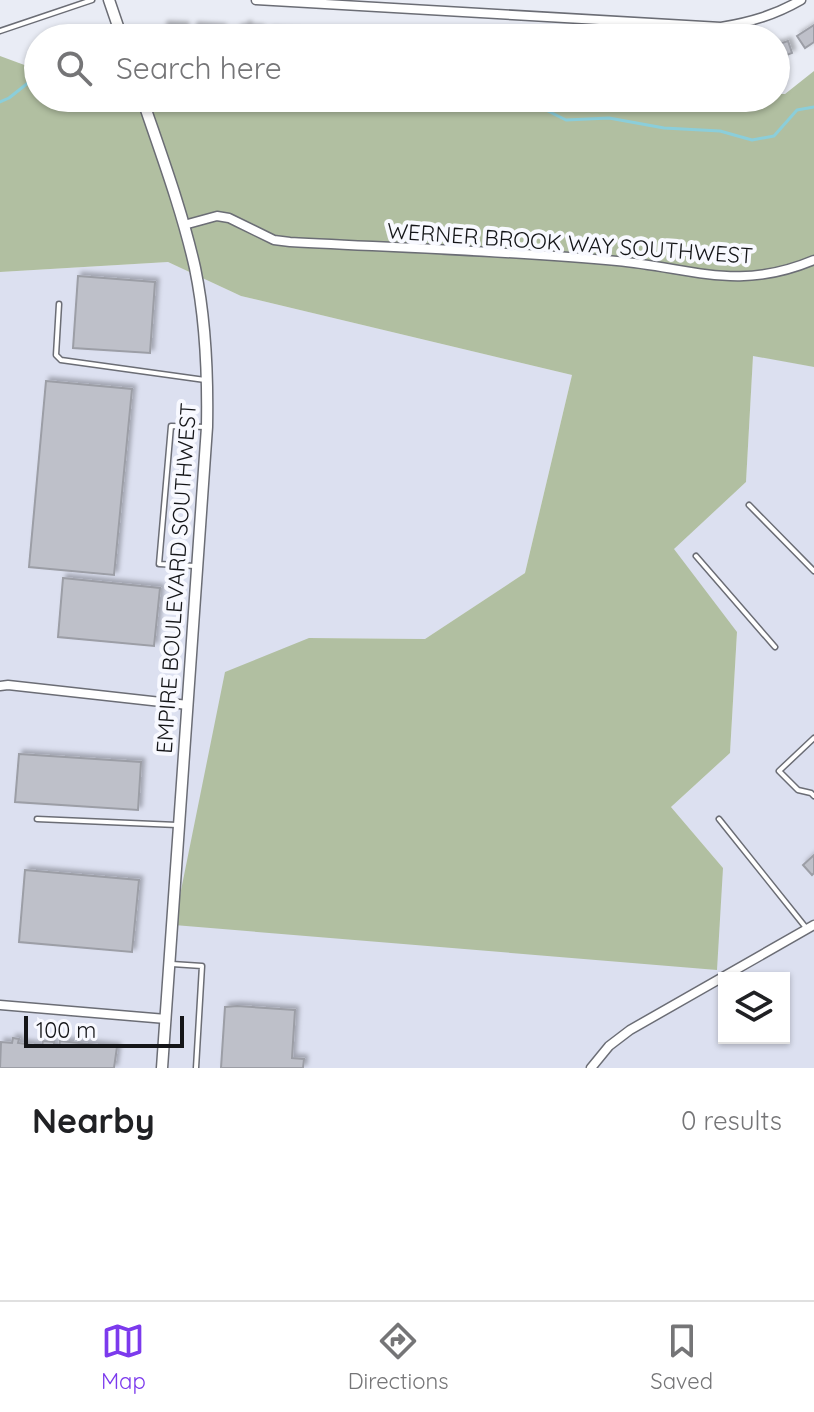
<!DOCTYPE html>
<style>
:root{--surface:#fff;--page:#f6f6f6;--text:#202124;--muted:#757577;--line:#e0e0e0;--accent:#7c3aed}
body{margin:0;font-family:Quicksand,sans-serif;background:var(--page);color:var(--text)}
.controls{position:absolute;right:24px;bottom:24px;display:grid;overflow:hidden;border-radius:0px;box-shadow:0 2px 6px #0004}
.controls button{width:72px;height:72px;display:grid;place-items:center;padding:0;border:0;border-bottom:2px solid var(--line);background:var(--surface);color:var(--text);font:40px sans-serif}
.scale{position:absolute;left:24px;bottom:20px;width:160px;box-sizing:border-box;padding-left:8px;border:4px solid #141518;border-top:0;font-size:22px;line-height:28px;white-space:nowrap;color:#141518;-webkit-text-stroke:6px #f8f9ff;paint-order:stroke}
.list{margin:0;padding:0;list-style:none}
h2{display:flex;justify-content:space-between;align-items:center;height:104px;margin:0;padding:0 32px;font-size:34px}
h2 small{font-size:26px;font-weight:400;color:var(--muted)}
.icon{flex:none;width:44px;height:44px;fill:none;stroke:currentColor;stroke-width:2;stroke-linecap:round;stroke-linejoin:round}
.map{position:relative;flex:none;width:814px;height:1068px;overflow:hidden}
.search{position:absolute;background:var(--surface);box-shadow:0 2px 6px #0004;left:24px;right:24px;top:24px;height:88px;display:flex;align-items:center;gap:20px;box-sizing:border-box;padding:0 28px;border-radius:44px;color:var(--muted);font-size:30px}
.sheet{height:232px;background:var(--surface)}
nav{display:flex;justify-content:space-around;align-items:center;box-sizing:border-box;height:112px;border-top:2px solid var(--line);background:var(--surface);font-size:22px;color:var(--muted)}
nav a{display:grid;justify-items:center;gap:4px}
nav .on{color:var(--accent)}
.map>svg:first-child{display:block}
</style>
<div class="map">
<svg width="814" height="1068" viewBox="0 0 814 1068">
<defs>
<filter id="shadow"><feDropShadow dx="3.5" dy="-3.5" stdDeviation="2" flood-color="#0004"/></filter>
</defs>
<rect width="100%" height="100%" fill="#e9ecf5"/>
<path fill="#dce0f0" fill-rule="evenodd" d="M168 262 241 296 572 375 525 573 425 639 309 638 723 868 671 807 730 753 737 633 673 549 746 482 753 355 814 367V1068H0V272ZM724 978H784V1038H724Z"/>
<polygon fill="#b1bfa1" points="0,56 38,70 38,98 776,98 776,94 785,94 814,71 814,367 753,356 746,482 674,549 737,632 730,753 671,807 723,868 717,970 174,925 225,672 309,638 425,639 525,573 572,375 241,296 168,262 0,272"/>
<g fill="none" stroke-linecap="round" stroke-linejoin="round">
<g stroke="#8bceda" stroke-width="3">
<polyline points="368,98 385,101 402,98"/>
<polyline points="481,98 544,109 566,120 609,118 664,128 720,131 752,140 774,136 797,110 814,107"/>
<polyline points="0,102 9,98 38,75"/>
</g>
</g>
<g fill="#bec0c9" stroke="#9c9ea6" stroke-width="2" filter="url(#shadow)">
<polygon points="164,25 185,26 184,38 163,38"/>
<polygon points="245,25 248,25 248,28 260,29 260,38 238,38 238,28 245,28"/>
<polygon points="814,25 814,42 805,48 797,36"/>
<polygon points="194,26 222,28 221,38 193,38"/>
<polygon points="270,31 297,33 297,38 270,38"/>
<polygon points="788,41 792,53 776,59 776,45"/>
<polygon points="78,276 155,282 150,353 73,348"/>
<polygon points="46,381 132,389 114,575 29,567"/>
<polygon points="63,578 160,588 154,646 58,637"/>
<polygon points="19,754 141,762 138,810 15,802"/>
<polygon points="814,855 814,873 812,875 803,865"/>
<polygon points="25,870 139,880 132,952 19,942"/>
<polygon points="237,1006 295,1010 292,1058 304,1059 303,1068 221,1068 225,1007"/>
<polygon points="13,1038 19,1039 18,1043 42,1046 43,1041 54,1042 54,1047 59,1047 60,1041 117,1047 114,1068 0,1068 1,1042 12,1043"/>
</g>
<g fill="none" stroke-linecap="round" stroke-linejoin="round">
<defs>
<g id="service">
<polyline points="0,31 92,0"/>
<polyline points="59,304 56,355 61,360 205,380"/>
<polyline points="749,505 814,571"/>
<polyline points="696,556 775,647"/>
<polyline points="195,566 159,564 171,426 207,427"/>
<polyline points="814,738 779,771 798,790 811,793 814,796"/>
<polyline points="37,819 177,825"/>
<polyline points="719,819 807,929"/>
<polyline points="172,964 202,966 196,1068"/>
</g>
<g id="minor">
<path d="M256 0 721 27C751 22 775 15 801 0"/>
<path d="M184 225 217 216 229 218 274 240 290 242C399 248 509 251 617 261 693 268 738 292 814 260"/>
<polyline points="0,686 8,685 188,705"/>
<polyline points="0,1005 166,1019"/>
<polyline points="591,1068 609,1046 630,1030 814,925"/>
</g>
<g id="tertiary">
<polyline points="109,0 122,38"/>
<path d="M142 98C161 154 182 210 195 268 206 321 208 374 207 427L162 1068"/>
</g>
</defs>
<use href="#service" stroke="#6b6d75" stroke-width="7"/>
<use href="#minor" stroke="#6b6d75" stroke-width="11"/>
<use href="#tertiary" stroke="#6b6d75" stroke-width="13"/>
<use href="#service" stroke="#fff" stroke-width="4"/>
<use href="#minor" stroke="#fff" stroke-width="8"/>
<use href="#tertiary" stroke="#fff" stroke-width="10"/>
</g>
<g text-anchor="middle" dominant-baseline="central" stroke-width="8" stroke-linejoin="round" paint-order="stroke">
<g font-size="22" fill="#141518" stroke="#f8f9ff">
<text transform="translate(570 243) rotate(4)">WERNER BROOK WAY SOUTHWEST</text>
<text transform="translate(176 578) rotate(-86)">EMPIRE BOULEVARD SOUTHWEST</text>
</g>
</g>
</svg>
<div class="controls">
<button><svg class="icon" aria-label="layers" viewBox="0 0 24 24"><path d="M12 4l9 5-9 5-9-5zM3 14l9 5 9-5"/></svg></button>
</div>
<div class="scale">100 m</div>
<div class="search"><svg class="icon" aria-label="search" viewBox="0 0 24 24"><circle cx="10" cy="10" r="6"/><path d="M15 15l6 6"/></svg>Search here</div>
</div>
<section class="sheet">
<h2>Nearby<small>0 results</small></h2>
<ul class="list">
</ul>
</section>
<nav>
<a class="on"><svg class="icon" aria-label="map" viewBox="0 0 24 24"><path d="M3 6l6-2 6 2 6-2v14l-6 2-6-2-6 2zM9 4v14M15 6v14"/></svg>Map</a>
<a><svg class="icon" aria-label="directions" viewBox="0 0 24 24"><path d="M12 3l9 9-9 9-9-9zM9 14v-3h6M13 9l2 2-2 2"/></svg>Directions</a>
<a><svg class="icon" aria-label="saved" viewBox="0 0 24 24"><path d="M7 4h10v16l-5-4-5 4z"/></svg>Saved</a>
</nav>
